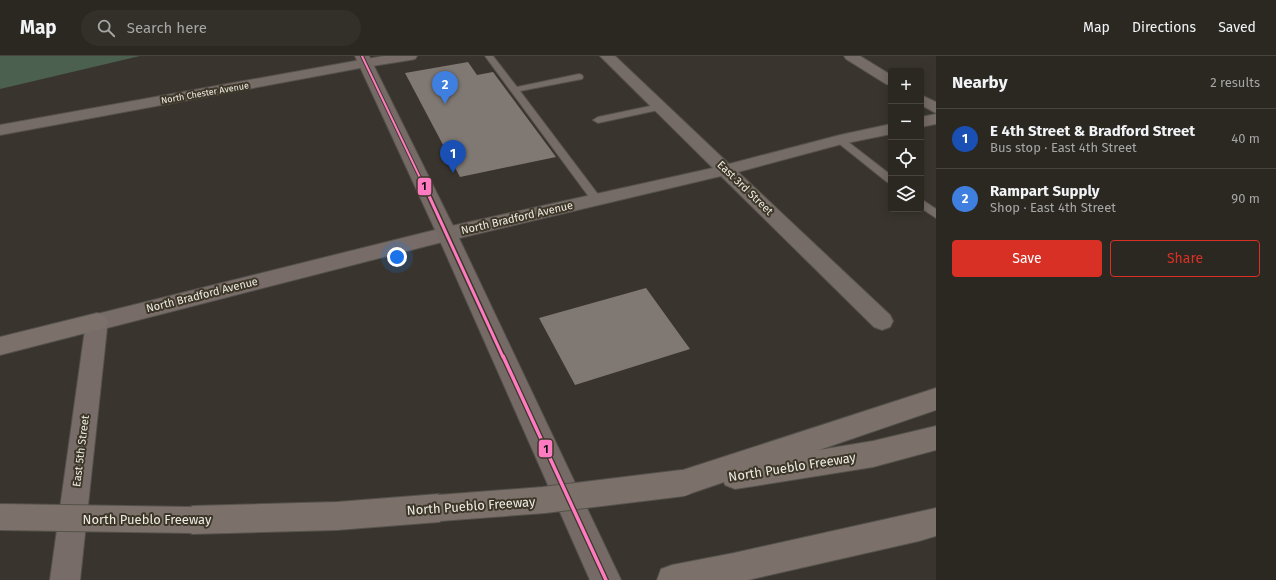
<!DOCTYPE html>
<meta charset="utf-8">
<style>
:root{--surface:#2b2822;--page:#33302a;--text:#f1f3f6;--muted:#a6a6a5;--line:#474440;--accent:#d93025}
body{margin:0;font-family:"Fira Sans",sans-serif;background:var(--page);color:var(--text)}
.controls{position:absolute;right:12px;top:12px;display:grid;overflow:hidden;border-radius:4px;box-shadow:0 2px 10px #0003}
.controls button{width:36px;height:36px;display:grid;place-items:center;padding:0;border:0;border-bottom:1px solid var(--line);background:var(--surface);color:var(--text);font:20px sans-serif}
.you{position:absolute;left:397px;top:201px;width:14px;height:14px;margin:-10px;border:3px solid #fff;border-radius:50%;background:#1a73e8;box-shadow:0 0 0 6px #1a73e833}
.badge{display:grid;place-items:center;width:26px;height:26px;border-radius:50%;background:var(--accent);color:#fff;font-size:13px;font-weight:700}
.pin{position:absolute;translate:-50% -33px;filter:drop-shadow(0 1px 2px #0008)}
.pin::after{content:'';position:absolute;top:21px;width:14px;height:12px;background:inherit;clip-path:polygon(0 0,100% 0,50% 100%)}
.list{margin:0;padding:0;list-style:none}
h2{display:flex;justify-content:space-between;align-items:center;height:52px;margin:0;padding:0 16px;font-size:17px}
h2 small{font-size:13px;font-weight:400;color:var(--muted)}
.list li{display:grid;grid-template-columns:26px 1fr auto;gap:12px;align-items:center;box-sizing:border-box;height:60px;padding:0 16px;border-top:1px solid var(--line)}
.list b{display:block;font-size:15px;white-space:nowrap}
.list p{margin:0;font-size:13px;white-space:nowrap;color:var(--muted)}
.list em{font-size:13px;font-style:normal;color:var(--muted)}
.actions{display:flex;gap:8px;padding:12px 16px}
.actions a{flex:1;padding:9px 0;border:1px solid var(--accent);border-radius:4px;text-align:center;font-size:14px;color:var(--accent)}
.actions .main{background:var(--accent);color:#fff}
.icon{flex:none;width:22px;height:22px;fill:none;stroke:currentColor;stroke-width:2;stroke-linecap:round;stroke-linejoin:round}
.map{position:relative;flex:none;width:936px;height:524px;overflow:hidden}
header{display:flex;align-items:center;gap:24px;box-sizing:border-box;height:56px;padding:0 20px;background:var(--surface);border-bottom:1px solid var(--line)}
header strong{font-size:19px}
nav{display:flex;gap:22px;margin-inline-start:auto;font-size:14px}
.search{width:280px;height:36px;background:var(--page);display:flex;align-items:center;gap:10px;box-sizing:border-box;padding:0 14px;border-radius:22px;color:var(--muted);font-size:15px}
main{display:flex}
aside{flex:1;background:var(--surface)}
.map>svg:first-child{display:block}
</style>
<header>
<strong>Map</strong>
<div class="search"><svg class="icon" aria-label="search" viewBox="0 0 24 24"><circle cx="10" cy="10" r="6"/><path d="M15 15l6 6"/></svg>Search here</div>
<nav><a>Map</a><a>Directions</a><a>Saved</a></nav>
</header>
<main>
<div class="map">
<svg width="936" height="524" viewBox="0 0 936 524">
<rect width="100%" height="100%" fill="#39352e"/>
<polygon fill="#4b604e" points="0,0 140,0 0,33"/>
<g fill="#807872">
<polygon points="468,6 477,19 493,16 556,101 460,121 405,17"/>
<polygon points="646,232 690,293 575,329 539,262"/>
</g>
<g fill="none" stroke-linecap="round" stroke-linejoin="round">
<defs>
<g id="lane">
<polygon points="485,0 493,0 517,31 579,18 582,19 583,21 582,23 520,35 600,141 601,143 600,145 592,145"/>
<polygon points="660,48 663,49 664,51 663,53 598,67 593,64 598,61"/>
<polygon points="840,81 843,82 891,119 891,127 887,126 837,86 835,84 837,82"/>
<polygon points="921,143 936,153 936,162 921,152"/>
</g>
<g id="street">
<polygon points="600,0 615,0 729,108 840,79 891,68 891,78 842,88 738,116 890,259 893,265 890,271 882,274 874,271 721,120 447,185 440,183 437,178 440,173 447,171 713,112"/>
<polygon points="844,0 860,0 891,19 891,29 886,28 846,3"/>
<polygon points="366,3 371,4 373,7 371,10 0,79 0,69"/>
<polygon points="921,39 936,46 936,57 921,49"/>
<polygon points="936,58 936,68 921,71 921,61"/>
</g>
<g id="secondary">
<polygon points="384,0 417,0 415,3 410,4 366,11 361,10 359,7 361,4"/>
<polygon points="447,171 454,173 457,178 454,183 107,272 80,524 50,524 86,266 89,260"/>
</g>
<polygon id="primary" points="355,0 369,0 457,178 621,524 590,524 437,178"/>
<g id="highway">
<polygon points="97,257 105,260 108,266 105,272 0,299 0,281"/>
<polygon points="936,332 936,354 819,394 873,385 936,370 936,394 873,411 735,433 725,429 724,426 683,440 673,436 669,427 673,418 683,414"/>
<polygon points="439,438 449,442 453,452 449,462 439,466 337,474 192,478 182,474 178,464 182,454 192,450 337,446"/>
<polygon points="936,452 936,480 919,485 748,524 657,524 661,513 672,509 734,497"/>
</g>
</defs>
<use href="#lane" stroke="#55514c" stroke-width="2"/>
<use href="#street" stroke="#55514c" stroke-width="2"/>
<use href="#secondary" stroke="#55514c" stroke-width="2"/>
<use href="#primary" stroke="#55514c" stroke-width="2"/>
<use href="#highway" stroke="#55514c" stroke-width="2"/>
<use href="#lane" fill="#756b67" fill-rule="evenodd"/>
<use href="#street" fill="#756b67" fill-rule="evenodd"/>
<use href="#secondary" fill="#786c68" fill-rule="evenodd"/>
<use href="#primary" fill="#756a65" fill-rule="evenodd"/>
<use href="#highway" fill="#7c706a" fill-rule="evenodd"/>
<defs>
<g id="highway-bridge">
<polyline points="439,452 544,444 683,427"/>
<polyline points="0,461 192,464"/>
</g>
</defs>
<use href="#highway-bridge" stroke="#55514c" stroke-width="28" stroke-linecap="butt"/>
<use href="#highway-bridge" stroke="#7c706a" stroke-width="26"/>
<defs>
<polyline id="bus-1-far2" points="362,0 424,130"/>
<polyline id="bus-1-far1" points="424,129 503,301"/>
<polyline id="bus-1" points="503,300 606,524"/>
</defs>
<use href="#bus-1-far2" stroke="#3d3729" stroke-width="4"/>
<use href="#bus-1-far1" stroke="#3d3729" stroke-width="6"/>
<use href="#bus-1" stroke="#3d3729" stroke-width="6"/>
<use href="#bus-1-far2" stroke="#fe7ac1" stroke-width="2"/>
<use href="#bus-1-far1" stroke="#fe7ac1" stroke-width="3"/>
<use href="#bus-1" stroke="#fe7ac1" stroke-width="3.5"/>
</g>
<g text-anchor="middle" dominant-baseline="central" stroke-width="4" stroke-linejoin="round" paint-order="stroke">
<g font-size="9" fill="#eeebe2" stroke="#3d3729">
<text transform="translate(205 37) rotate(-10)">North Chester Avenue</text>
</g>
<g font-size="11" fill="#eeebe2" stroke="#3d3729">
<text transform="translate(745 132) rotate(44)">East 3rd Street</text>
<text transform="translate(517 162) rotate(-13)">North Bradford Avenue</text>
<text transform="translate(202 239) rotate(-14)">North Bradford Avenue</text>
<text transform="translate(81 395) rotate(-83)">East 5th Street</text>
</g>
<g font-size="13" fill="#eeebe2" stroke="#3d3729">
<text transform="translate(792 411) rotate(-9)">North Pueblo Freeway</text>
<text transform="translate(471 450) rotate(-4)">North Pueblo Freeway</text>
<text x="147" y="463">North Pueblo Freeway</text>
</g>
</g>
<g stroke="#3d3729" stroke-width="1.5">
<rect x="417" y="121" width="15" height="19" rx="4" fill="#fe7ac1"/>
<rect x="538" y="383" width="15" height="19" rx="4" fill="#fe7ac1"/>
</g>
<g font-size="11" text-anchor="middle" font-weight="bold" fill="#111">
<text x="424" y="134">1</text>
<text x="546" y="397">1</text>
</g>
</svg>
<div class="controls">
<button>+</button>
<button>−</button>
<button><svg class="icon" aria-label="locate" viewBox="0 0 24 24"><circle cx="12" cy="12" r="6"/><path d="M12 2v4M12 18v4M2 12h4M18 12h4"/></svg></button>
<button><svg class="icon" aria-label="layers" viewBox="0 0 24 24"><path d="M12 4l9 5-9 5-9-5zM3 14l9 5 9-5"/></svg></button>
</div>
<div class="you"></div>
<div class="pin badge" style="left:453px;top:117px;background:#1a4fb4">1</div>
<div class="pin badge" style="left:445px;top:48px;background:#3f7fe0">2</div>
</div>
<aside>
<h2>Nearby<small>2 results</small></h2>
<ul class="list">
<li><span class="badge" style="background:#1a4fb4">1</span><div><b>E 4th Street &amp; Bradford Street</b><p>Bus stop · East 4th Street</p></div><em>40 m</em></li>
<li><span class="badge" style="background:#3f7fe0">2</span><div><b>Rampart Supply</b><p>Shop · East 4th Street</p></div><em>90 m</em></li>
</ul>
<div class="actions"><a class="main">Save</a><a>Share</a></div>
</aside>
</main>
